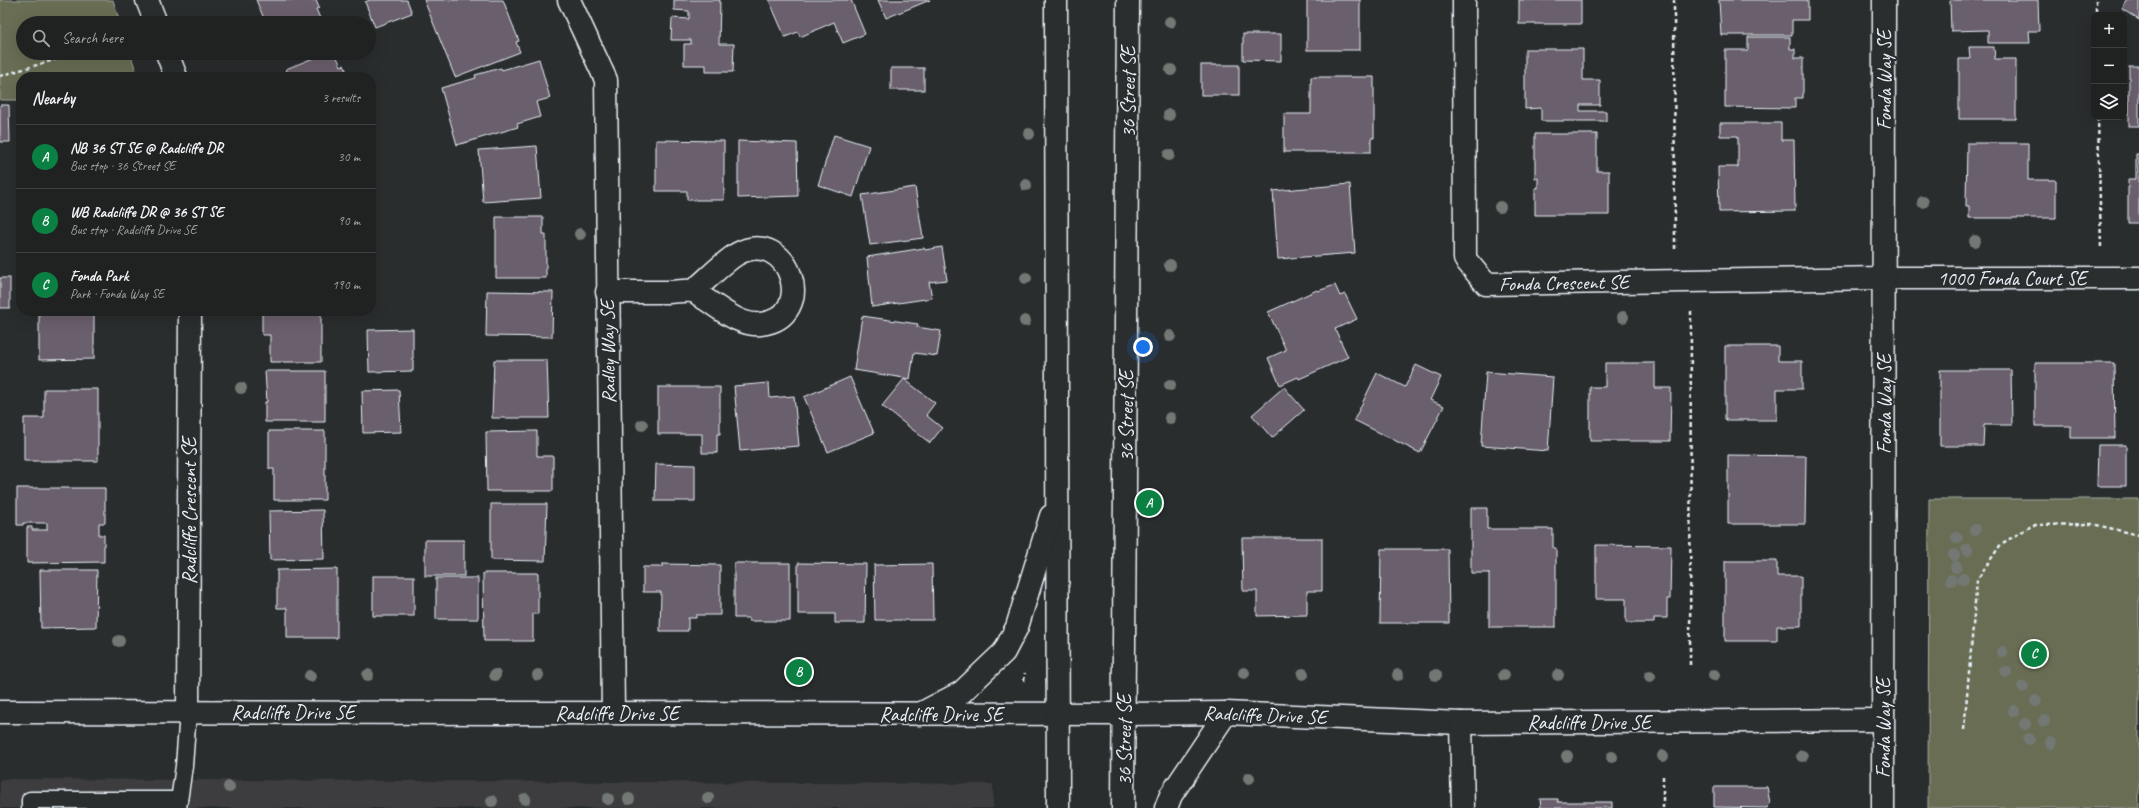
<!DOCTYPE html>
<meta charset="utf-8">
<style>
:root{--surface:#202222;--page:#282a2a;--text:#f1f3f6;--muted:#a2a4a5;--line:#3d3f40;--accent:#0b8043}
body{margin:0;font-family:Caveat,sans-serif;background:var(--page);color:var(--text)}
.controls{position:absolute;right:12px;top:12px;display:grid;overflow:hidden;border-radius:8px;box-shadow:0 4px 16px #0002}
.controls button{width:36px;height:36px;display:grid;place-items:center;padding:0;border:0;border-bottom:1px solid var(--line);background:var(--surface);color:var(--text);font:20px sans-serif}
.you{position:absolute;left:1143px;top:347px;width:14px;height:14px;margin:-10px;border:3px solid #fff;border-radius:50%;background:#1a73e8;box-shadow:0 0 0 6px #1a73e833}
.badge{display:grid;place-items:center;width:26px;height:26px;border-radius:50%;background:var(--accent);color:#fff;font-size:13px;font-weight:700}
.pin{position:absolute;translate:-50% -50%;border:2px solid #fff;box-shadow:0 1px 4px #0006}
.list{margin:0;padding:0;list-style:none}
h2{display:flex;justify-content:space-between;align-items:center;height:52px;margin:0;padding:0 16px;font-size:17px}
h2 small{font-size:13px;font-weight:400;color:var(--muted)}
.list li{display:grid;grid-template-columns:26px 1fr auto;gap:12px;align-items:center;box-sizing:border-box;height:64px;padding:0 16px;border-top:1px solid var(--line)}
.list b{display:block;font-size:15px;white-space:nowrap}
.list p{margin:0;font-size:13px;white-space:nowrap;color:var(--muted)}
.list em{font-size:13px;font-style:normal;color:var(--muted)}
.icon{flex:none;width:22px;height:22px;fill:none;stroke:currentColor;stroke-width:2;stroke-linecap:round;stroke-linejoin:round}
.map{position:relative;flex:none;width:2139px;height:808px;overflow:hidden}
.search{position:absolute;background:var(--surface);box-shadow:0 4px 16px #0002;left:16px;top:16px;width:360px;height:44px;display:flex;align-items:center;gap:10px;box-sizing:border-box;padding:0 14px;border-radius:22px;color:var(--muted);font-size:15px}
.panel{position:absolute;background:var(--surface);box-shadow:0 4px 16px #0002;left:16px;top:72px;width:360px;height:244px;border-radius:16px}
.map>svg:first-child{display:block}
</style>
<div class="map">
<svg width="2139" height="808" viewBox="0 0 2139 808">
<rect width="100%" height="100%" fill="#2a2d2e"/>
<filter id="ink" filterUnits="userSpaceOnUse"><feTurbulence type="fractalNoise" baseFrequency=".025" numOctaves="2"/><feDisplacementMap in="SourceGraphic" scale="8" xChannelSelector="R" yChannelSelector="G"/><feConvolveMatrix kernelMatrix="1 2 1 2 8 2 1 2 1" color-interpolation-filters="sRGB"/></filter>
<g filter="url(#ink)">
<polygon fill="#3d3c41" points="0,779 993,784 993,808 0,808"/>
<g fill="#676d53" stroke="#a8afa6">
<polygon points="0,0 113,0 120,23 23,23 23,53 130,53 138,77 21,77 21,100 0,100"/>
<polygon points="1929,499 2139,499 2139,808 1928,808"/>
</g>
<g fill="#6a5e6c" stroke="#e8f1f8">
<polygon points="256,0 316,0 319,8 316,9 322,23 266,23"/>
<polygon points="370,0 407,0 412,13 375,27 365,2"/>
<polygon points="424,0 503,0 519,41 516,42 520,52 455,77"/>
<polygon points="674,0 720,0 719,44 734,44 733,72 706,72 706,65 684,65 684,44 691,44 691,40 671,40 672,18 689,19 689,11 674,10"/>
<polygon points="769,0 851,0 865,34 843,43 834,22 800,37 798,32 785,37"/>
<polygon points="878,0 930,0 886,18"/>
<rect x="1307" y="0" width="53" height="50"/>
<rect x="1519" y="0" width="62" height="24"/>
<polygon points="1719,0 1808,0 1808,20 1792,20 1792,35 1721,35"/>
<polygon points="1950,0 2038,0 2039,31 2029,31 2030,43 1988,43 1988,30 1951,31"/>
<polygon points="2128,0 2139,0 2139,20 2122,9"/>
<polygon points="1243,34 1281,34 1281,61 1243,60"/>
<polygon points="1748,37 1790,37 1790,49 1795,49 1795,58 1803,58 1803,98 1795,98 1795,108 1725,107 1725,50 1748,50"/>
<polygon points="1969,47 1994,47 1995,59 2016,59 2016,119 1959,119 1959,59 1970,59"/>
<polygon points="1525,49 1583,49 1583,80 1600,80 1600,105 1580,105 1580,111 1606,111 1606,121 1541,121 1541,108 1525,109"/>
<polygon points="326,53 335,53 341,66 344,65 348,75 289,77 286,69"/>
<polygon points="539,59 550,98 536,102 540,117 517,124 518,127 457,145 441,88 476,78 475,75 501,68 502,70"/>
<rect x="1201" y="65" width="38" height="30"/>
<rect x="2129" y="66" width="10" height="60"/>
<rect x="891" y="68" width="33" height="22"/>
<polygon points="1311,77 1374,77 1374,138 1371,138 1371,152 1284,152 1284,114 1311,114"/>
<polygon points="0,105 9,105 10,142 0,142"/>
<polygon points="1720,123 1781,123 1781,140 1794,140 1795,211 1719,212 1718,167 1738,167 1738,136 1720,136"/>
<polygon points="1535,134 1597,134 1597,171 1609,171 1609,215 1535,215 1535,188 1538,188 1538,178 1535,178"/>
<polygon points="834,135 869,146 853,197 818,185"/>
<polygon points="656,140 724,141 724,200 687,200 687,191 656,191"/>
<polygon points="738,141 797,143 798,196 738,198"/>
<polygon points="1967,143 2028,143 2028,180 2056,180 2056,218 1969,218 1969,206 1966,206"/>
<polygon points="537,146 541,198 483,202 479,150"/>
<polygon points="2136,154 2139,154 2139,223 2128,223 2128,179 2136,179"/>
<polygon points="1350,184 1355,253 1278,259 1273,191"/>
<polygon points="915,187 923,238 870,245 862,195"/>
<polygon points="496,217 543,217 543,234 546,234 546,278 496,278"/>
<polygon points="942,247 947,280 929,282 932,298 872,307 867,257 924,248 925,250"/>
<rect x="0" y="278" width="10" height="30"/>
<polygon points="1335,285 1340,296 1345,294 1357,319 1335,329 1348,357 1299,379 1298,377 1280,385 1268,358 1286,350 1268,312 1317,290 1318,291"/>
<polygon points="487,291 553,292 552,337 486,336"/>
<polygon points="39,311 94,311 94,359 39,360"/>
<polygon points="262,311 321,311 321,362 270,362 270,335 262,335"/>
<polygon points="862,316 918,324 917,327 941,331 937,356 914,353 910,379 854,370"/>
<polygon points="413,329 413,371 369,372 368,330"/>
<polygon points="1725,346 1778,346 1778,361 1802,361 1802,389 1777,389 1777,420 1725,420"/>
<polygon points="494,360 547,360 549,418 492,418"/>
<polygon points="1605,363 1655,363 1655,388 1671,388 1670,441 1590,441 1590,387 1605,387"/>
<polygon points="2035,363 2114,363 2115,438 2071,438 2071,426 2035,426"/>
<polygon points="1416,365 1441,377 1430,400 1444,406 1420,453 1354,420 1377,373 1405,387"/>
<polygon points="1940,370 2011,370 2012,425 1984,425 1983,446 1940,446"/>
<polygon points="265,371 325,371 325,422 265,422 265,402 267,402"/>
<polygon points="1486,372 1553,377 1548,451 1481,446"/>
<polygon points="850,377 874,433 828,452 804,397"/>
<polygon points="904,379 935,403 926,415 942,428 930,443 882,406"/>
<polygon points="769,383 770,398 794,396 799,446 740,451 734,386"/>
<polygon points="658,387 720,387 720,434 717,434 717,453 702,453 702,434 658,434"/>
<polygon points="1284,387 1304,410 1272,438 1252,415"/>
<polygon points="44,389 98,389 98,461 24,461 24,418 44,418"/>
<polygon points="399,390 401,432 363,433 362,391"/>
<polygon points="269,431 325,431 325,500 274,500 274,469 269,469"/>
<polygon points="537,431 537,456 553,456 553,491 487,491 486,432"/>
<polygon points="2098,445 2126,445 2126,486 2097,486"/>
<polygon points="1728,455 1806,456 1805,524 1728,524"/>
<polygon points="656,464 695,465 695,501 655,501"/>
<polygon points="17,488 105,488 105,523 99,523 99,535 104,535 104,562 27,563 27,527 32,527 32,530 47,530 47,523 23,523 23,525 17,525"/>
<polygon points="491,504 547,504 545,561 491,560"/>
<polygon points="1471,508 1487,508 1487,529 1553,529 1553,548 1556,548 1556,627 1489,627 1489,573 1471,573"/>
<polygon points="323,510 324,559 270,560 269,511"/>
<polygon points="1242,538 1322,538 1322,591 1307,591 1307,615 1257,616 1257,591 1243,591"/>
<rect x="425" y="540" width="39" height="36"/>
<polygon points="1596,545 1671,546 1670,599 1667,599 1667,618 1654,618 1654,623 1626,623 1626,599 1596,599"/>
<polygon points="1381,549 1448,549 1449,623 1380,623"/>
<polygon points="1725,561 1777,561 1777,576 1801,576 1801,626 1777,626 1777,641 1725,641"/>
<polygon points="734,563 790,563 790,621 749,621 749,618 734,618"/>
<polygon points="798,563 866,564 865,623 835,623 835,614 798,614"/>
<polygon points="662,564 720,565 720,615 696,615 696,618 688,618 688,631 660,631 661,592 643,592 643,567 662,567"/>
<polygon points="932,564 933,620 875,620 874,565"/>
<polygon points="337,569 337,638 287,638 287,608 277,608 277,570"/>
<polygon points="40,570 97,570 96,627 41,628"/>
<polygon points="483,573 538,573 538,614 533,614 533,641 484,641"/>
<rect x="373" y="576" width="41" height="40"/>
<rect x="436" y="578" width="42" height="41"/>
<polygon points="1714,787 1767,787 1770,803 1767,808 1714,807"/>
<polygon points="1540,799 1558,799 1558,802 1612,802 1612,808 1541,808"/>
</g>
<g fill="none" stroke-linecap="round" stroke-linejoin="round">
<defs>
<g id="service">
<polyline points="30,808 30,800 179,800"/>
<polyline points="178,808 184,766 188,712"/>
</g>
<g id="minor">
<polyline points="147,0 156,23"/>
<polyline points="569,0 606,80 613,712"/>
<polyline points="1464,0 1465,259 1486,284 1885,278 2139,278"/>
<polyline points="167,53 176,77"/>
<path d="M607 292C628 292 648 292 668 292 675 292 685 290 692 291 697 292 702 297 705 299 721 309 740 326 760 324 820 318 789 225 737 254 721 264 707 280 693 291"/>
<polyline points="188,712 190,311"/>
<polyline points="1124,714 1226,713 1461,723 1882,720"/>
<polyline points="1461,723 1463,808"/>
<polyline points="1883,808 1884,0"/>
</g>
<polyline id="tertiary" points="0,712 1124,714"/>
<g id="secondary">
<polyline points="1056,0 1058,808"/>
<polyline points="920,714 962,692 1004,652 1017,627 1051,516"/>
<polyline points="1123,808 1128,0"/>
<polyline points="1166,808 1171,795 1226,713"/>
</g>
</defs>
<use href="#service" stroke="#e8f1f8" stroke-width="19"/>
<use href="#minor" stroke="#e8f1f8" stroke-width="25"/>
<use href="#tertiary" stroke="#e8f1f8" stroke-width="25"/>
<use href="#secondary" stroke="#e8f1f8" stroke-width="25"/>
<g stroke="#e8f1f8" stroke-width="2.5" stroke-dasharray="4 3" stroke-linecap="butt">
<polyline points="1674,0 1675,251"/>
<polyline points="2096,0 2096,15"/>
<polyline points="0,76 77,53"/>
<polyline points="2098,117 2101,248"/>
<polyline points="1690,665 1691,310"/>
<polyline points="1024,681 1025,673"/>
<polyline points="1964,730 1977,580 2001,544 2033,525 2092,524 2139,535"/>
<polyline points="1663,808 1663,774"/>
</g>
<use href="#service" stroke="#2a2d2e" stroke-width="16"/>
<use href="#minor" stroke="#2a2d2e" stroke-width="22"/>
<use href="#tertiary" stroke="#2a2d2e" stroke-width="22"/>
<use href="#secondary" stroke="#2a2d2e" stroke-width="22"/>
</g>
<g fill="#737874">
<circle cx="1170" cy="22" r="6"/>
<circle cx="1171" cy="70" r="6"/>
<circle cx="1169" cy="115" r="6"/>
<circle cx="1029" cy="134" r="6"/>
<circle cx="1169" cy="155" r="6"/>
<circle cx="1026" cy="185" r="6"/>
<circle cx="1923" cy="202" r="6"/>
<circle cx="1500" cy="207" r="6"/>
<circle cx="580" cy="234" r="6"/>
<circle cx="1975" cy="241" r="6"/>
<circle cx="1170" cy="265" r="6"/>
<circle cx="1026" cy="278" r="6"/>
<circle cx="1623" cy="317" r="6"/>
<circle cx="1025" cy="321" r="6"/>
<circle cx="1170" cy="336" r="6"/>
<circle cx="1170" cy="385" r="6"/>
<circle cx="241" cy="388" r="6"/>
<circle cx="1170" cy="418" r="6"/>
<circle cx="642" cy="425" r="6"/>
<circle cx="1975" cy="530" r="6"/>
<circle cx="1957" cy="538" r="6"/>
<circle cx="1967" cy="550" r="6"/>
<circle cx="1954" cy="555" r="6"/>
<circle cx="1956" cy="567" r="6"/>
<circle cx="1963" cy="579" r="6"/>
<circle cx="1951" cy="580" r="6"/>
<circle cx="119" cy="641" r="6"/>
<circle cx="2002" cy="652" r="6"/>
<circle cx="2006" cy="672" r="6"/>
<circle cx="1244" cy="673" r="6"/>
<circle cx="1303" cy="674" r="6"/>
<circle cx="368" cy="675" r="6"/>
<circle cx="495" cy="675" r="6"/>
<circle cx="538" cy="675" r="6"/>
<circle cx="1398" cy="675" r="6"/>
<circle cx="1436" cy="675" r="6"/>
<circle cx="1504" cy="675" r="6"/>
<circle cx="1558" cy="675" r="6"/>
<circle cx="1714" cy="675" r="6"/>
<circle cx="310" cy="676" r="6"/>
<circle cx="1650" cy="676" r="6"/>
<circle cx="2023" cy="687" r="6"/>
<circle cx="2036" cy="701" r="6"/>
<circle cx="2014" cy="711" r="6"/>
<circle cx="2044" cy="721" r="6"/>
<circle cx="2025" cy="724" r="6"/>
<circle cx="2029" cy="739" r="6"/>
<circle cx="2051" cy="743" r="6"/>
<circle cx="1567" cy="756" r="6"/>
<circle cx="1663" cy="756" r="6"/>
<circle cx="1802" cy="756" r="6"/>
<circle cx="1612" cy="757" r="6"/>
<circle cx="1249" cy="778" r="6"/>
<circle cx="229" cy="787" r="6"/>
<circle cx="708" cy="798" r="6"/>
<circle cx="525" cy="799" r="6"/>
<circle cx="608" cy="799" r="6"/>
<circle cx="629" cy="799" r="6"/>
<circle cx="492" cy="801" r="6"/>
</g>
</g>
<g text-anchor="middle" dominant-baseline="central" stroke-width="4" stroke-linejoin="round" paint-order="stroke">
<g font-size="20" fill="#e8f1f8" stroke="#2a2d2e">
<text transform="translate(1884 80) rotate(-90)">Fonda Way SE</text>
<text transform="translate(1128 92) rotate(-90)">36 Street SE</text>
<text x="2012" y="278">1000 Fonda Court SE</text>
<text transform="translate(1564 283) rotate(-1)">Fonda Crescent SE</text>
<text transform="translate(608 352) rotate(-91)">Radley Way SE</text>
<text transform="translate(1884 404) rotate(-90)">Fonda Way SE</text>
<text transform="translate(1126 416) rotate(-90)">36 Street SE</text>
<text transform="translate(189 511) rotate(-90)">Radcliffe Crescent SE</text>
<text x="293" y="712">Radcliffe Drive SE</text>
<text x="617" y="713">Radcliffe Drive SE</text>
<text x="941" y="714">Radcliffe Drive SE</text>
<text transform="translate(1265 715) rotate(2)">Radcliffe Drive SE</text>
<text x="1589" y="722">Radcliffe Drive SE</text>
<text transform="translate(1883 728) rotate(-90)">Fonda Way SE</text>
<text transform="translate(1124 740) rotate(-90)">36 Street SE</text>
</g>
</g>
</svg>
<div class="controls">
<button>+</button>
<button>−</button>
<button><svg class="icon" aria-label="layers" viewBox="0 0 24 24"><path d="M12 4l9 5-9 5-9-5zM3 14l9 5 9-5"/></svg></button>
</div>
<div class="you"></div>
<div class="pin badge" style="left:1149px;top:503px">A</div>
<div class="pin badge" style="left:799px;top:672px">B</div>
<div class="pin badge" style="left:2034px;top:654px">C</div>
<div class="search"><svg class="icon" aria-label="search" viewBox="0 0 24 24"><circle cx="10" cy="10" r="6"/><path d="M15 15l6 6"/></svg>Search here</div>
<section class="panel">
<h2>Nearby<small>3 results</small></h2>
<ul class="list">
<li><span class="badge">A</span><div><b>NB 36 ST SE @ Radcliffe DR</b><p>Bus stop · 36 Street SE</p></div><em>30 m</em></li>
<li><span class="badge">B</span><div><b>WB Radcliffe DR @ 36 ST SE</b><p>Bus stop · Radcliffe Drive SE</p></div><em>90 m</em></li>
<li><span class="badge">C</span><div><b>Fonda Park</b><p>Park · Fonda Way SE</p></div><em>190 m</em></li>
</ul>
</section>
</div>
